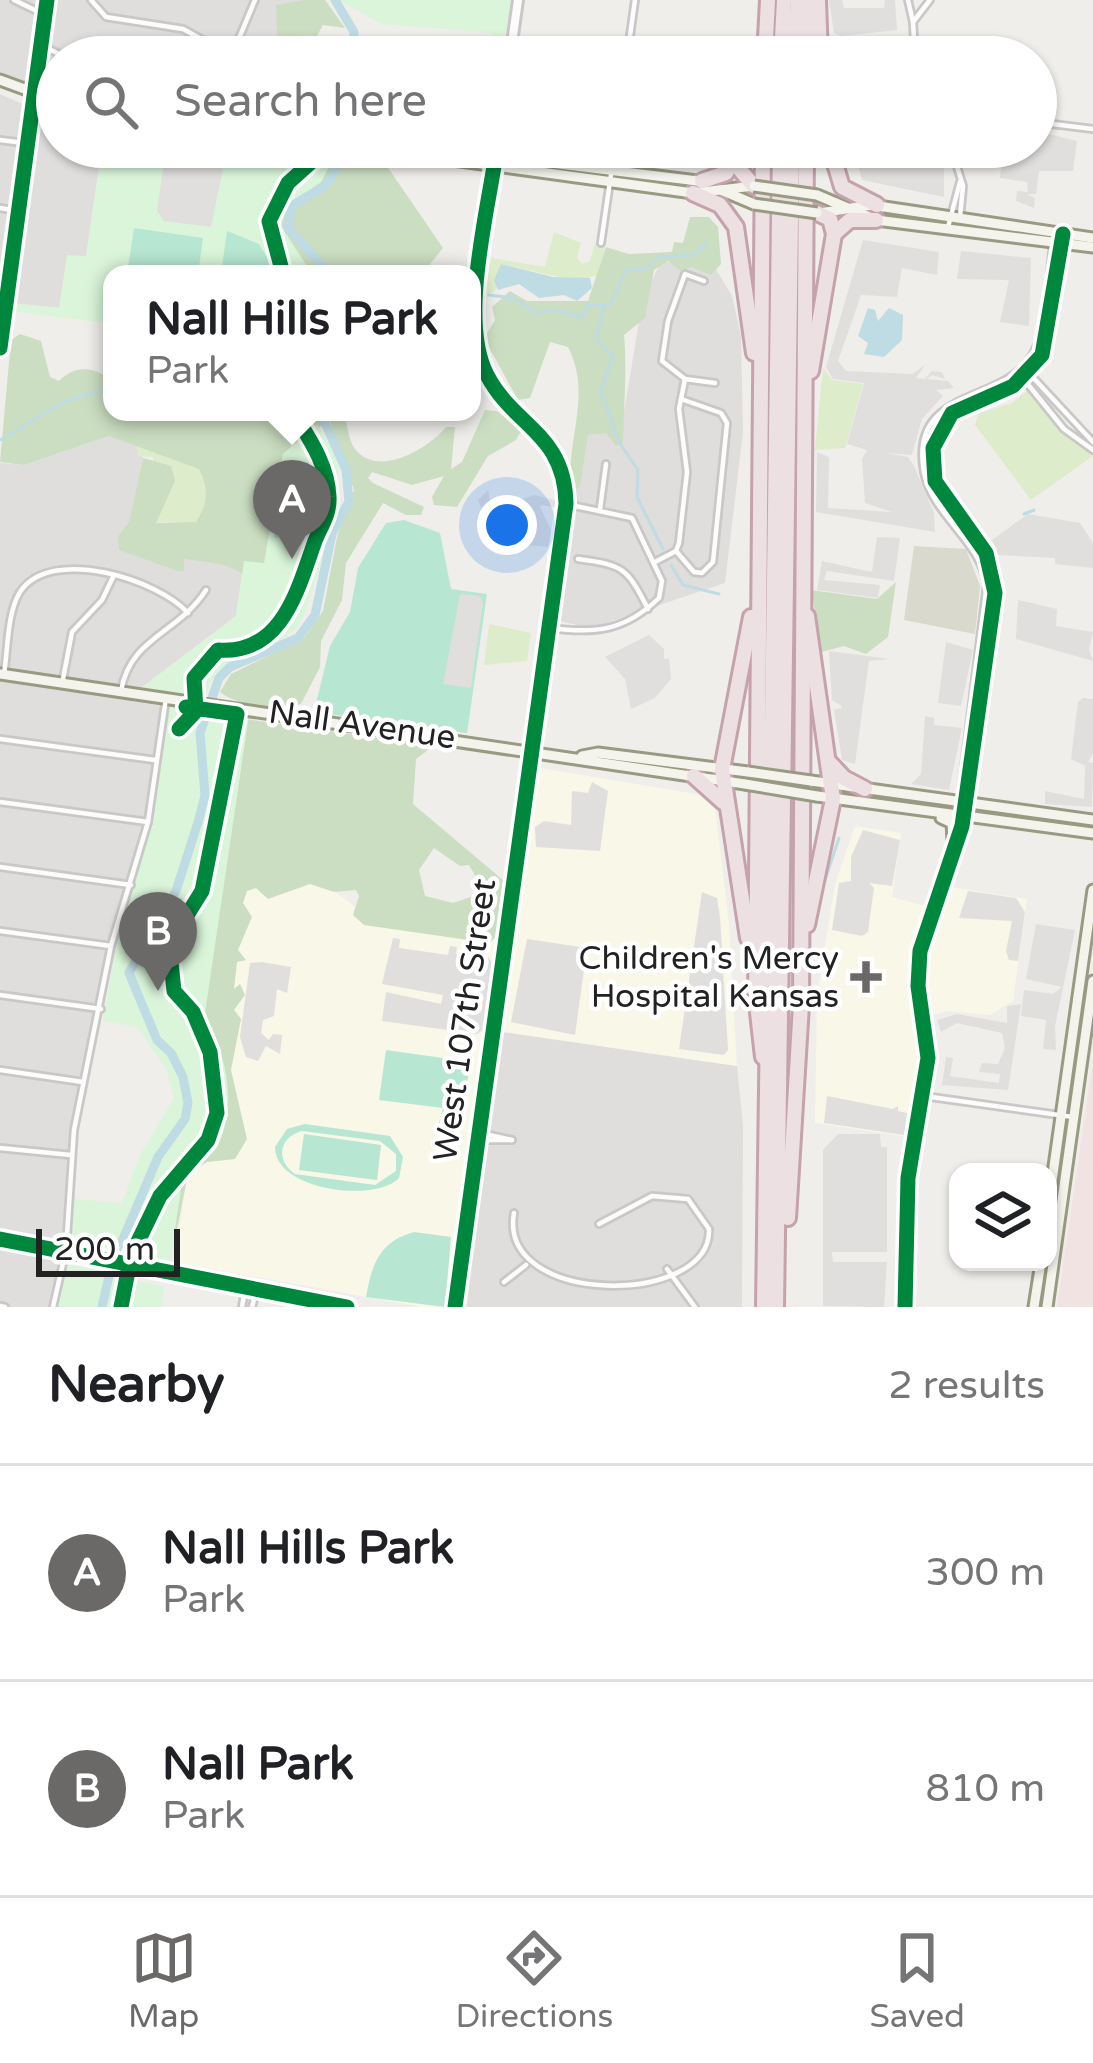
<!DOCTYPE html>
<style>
:root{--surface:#fff;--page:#f2f2f2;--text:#202124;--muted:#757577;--line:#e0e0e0;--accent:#6a6968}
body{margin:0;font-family:"Varela Round",sans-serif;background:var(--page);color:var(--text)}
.controls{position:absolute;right:36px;bottom:36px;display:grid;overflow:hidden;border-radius:24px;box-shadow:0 3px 9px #0004}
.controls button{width:108px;height:108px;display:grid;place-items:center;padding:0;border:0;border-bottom:3px solid var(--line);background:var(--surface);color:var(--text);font:60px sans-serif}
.scale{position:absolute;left:36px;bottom:30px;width:144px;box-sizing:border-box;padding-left:12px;border:6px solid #222;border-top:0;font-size:33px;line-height:42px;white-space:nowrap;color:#222;-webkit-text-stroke:9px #fff;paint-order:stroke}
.you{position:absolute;left:507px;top:525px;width:42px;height:42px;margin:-30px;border:9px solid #fff;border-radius:50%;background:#1a73e8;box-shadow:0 0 0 18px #1a73e833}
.badge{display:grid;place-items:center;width:78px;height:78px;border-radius:50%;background:var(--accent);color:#fff;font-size:39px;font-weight:700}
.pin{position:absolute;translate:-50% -99px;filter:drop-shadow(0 3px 6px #0008)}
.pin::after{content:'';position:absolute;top:63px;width:42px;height:36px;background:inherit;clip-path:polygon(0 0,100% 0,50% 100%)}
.popup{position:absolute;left:103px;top:265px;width:378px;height:156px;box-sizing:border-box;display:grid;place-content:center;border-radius:24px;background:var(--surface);filter:drop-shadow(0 3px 9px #0005);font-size:39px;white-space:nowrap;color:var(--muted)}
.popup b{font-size:45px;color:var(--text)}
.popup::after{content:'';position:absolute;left:50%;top:100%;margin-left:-24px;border:24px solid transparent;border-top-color:var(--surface)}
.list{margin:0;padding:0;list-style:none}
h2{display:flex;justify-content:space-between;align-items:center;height:156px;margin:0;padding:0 48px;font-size:51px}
h2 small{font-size:39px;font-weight:400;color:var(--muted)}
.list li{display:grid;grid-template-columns:78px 1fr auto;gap:36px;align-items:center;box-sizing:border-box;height:216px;padding:0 48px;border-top:3px solid var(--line)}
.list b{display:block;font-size:45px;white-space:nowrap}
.list p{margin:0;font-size:39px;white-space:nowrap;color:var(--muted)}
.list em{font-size:39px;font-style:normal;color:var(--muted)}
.icon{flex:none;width:66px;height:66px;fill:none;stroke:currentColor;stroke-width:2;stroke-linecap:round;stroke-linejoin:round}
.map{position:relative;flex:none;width:1093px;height:1307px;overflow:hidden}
.search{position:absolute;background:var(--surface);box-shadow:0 3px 9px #0004;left:36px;right:36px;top:36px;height:132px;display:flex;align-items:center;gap:30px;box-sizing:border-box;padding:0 42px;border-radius:66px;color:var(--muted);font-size:45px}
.sheet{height:588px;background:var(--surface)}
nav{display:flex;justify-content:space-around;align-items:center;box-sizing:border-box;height:168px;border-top:3px solid var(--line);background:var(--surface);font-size:33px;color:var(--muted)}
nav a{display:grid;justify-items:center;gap:6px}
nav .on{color:var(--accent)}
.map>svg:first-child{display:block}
</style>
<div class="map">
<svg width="1093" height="1307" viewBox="0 0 1093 1307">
<rect width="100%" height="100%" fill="#f0eeeb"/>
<g fill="#dfdedc">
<polygon points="0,0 40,0 25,82 5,75 0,79"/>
<polygon points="54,0 322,0 272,57 57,57 57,85 46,79"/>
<polygon points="0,94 25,105 0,295"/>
<polygon points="41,104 57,107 57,147 102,147 86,257 59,308 12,303"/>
<polygon points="707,254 732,296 741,336 743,432 725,583 591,628 559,621 584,428 621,431 642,303 661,261 683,264"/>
<polygon points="109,436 136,443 143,458 129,523 118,536 244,561 236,616 141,688 0,668 0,463 24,465"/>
<polygon points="0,679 161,706 147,807 106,953 69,1138 62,1244 0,1235"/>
<polygon points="502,1032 737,1066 743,1126 742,1307 463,1307"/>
<polygon points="0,1242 62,1254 50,1307 0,1307"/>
</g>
<polygon fill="#f1e3e1" points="1093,1059 1093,1307 1057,1307"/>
<g fill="#f8f7e8">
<polygon points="540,768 714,797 729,925 737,1066 504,1032"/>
<polygon points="855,826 901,833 892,897 926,906 912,956 921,1049 910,1137 815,1123 817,996 835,884"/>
<polygon points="297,881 330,888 370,918 501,934 449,1307 422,1307 174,1262 187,1177 224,1144 232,889"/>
<polygon points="950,887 1027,899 1013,1001 990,1015 947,1011 930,1016 928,948"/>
</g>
<polygon fill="#d9d9cd" points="914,546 966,549 980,586 975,634 904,620"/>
<g fill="#ddeccb">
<polygon points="554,232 581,243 577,258 582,264 590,261 595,243 606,244 597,275 577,281 501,264 496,289 484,300 491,258 545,267"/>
<polygon points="823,368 832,380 863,384 845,448 815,450"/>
<polygon points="1028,390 1062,433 1093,456 1031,500 975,425 979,413 1012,403"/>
<path d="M136 443 199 469C209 490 208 504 196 523L155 522 153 457 138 456Z"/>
<polygon points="489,624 531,633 527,661 484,665"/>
</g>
<g fill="#cbdec1" fill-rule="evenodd">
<polygon points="305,0 325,0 345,28 323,25 310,49 295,47 288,57 268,57 277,36 276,5"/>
<polygon points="312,149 382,159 443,248 422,274 290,274 254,157"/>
<path d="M690 217H709L718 227 721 264 711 275 691 267 681 271 668 261 654 270 645 318 624 335C627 368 624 407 623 443L616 446 606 433 588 435 580 487 571 492C565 440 593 396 568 347L550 342 530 398 518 400 484 338 495 320 492 307 510 291 527 301H588L606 247 629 254 672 252 674 242 683 243Z"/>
<path d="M20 334 41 341 50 377 59 381C76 364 95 367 112 381V412H344C347 422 348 440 355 449 378 479 429 448 446 427H455L451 469 462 462 485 410 497 411 521 431 516 440 488 456 457 507 434 505 432 497 444 476 412 485 372 472 368 478 373 483 424 507 421 515H406L383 503 346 563 342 600 321 641 320 667 301 704C278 710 239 707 220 692L231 674 304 638 323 611 337 537 354 490 329 419 285 457 267 603C246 565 226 564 184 559V571H178L119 550 118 536 129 522 143 458 171 466 175 481 156 523 196 522C208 503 209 490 199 469L109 436 24 465 0 462 11 340Z"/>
<polygon points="896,582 888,637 866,654 844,646 822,652 811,590 877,599"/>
<path d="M232 717 425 745 428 750 416 759 413 804 503 880 495 938 489 943 364 925 353 915 359 896 356 890 334 892 310 884 268 899 256 888 247 891 243 903 252 917 238 950 246 960 237 962 234 989 240 984 245 995 234 1010 241 1019 231 1070 247 1139 235 1159 207 1162 188 1174 177 1229 128 1256 124 1249 186 1130ZM434 848 460 866 469 865 481 886 477 895 453 903 425 896 419 870Z"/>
</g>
<g fill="#daf5da">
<polygon points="339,0 512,0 504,57 490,57 492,33 381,24"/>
<polygon points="102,147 337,149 320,185 286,208 281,226 312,274 112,274 112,324 11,311 12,303 59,308 67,255 86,256"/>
<path d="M317 424C325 437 335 450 338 466 342 486 311 613 297 627 268 658 215 651 206 697L141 688 236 616 244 561 264 563 283 454Z"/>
<path d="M169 704 249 715 205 1013C224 1051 238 1100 219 1143 213 1157 195 1166 183 1175L170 1264 71 1239 74 1199 122 1203 140 1155 174 1098 166 1069 137 1027 103 1021 119 931 151 825Z"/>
<polygon points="68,1263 164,1287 162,1307 57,1307"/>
</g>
<g fill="#b7e6d2" fill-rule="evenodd">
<polygon points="134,228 203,238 198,274 127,274"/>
<polygon points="227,231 259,244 277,274 221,274"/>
<polygon points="285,464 321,469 310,542 274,537"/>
<polygon points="404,520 440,533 451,589 487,594 467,733 314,712 330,646 350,612 358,568 386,523"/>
<polygon points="386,1050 471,1062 458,1130 438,1126 443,1108 379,1100"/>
<path d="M305 1124 390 1136 403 1157 399 1178C376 1203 275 1191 275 1147L287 1129ZM302 1131 380 1141 396 1154V1171L375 1185 295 1174C275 1160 279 1137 302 1131Z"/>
<polygon points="304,1134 381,1145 377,1180 299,1170"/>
<path d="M414 1232 451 1237 445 1307 366 1297C372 1264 379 1242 414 1232Z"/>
</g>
<g fill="#e0dfde">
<polygon points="829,0 842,0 844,8 884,8 885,0 895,0 897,30 841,36 834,33"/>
<polygon points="1036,131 1077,141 1073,171 1039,171 1036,194 1027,194 1035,198 1034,208 1016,201 1017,191 1028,192 1027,182 1000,178 1003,152 985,150 1036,147"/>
<polygon points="853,147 880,147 888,167 914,162 944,168 944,197 862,180"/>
<polygon points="165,154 216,159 223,169 211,227 164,221 157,211"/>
<polygon points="863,240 939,252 937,275 902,268 897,297 861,295 838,361 846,371 912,374 925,365 916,378 925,379 932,371 942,372 945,379 932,375 927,379 948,381 954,388 936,390 943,396 922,419 912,455 885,453 908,457 914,466 934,513 935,532 816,512 817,452 829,457 828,508 892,512 865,503 862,459 867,450 847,444 864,383 833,379 826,367"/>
<polygon points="961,251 1031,258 1029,326 1000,322 1009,280 957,279"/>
<polygon points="488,490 492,511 534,495 559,501 558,508 542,505 540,507 552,532 548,547 486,541 492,535 478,500"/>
<polygon points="1028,514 1080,523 1093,543 1093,568 1055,564 1055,558 999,555 992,540"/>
<polygon points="877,537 900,538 894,581 827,571 824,580 880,585 878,598 817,590 822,561 872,572"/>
<polygon points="460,594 479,596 483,602 471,688 443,684"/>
<polygon points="1018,600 1057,609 1056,626 1093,632 1089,650 1093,661 1016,639"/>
<polygon points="649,635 664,649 664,659 669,658 671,679 655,698 631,709 625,679 605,657"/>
<polygon points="946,642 973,650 961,706 938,703"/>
<polygon points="829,651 890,659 869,661 855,764 842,760 834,710 843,707 832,700"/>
<polygon points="1083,698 1093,699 1093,753 1088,762 1093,763 1092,807 1045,804 1045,791 1084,799 1085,766 1071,759 1078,702"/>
<polygon points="925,716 934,718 934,725 962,728 949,790 911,784 921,774"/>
<polygon points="592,782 608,791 600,851 536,847 535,827 544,821 571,825 572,791 588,793"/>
<polygon points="863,830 900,840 892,886 869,883 874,888 868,932 862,936 832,930 839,883 851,881 851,857"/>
<polygon points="968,891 1016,898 1025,912 1018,961 1009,960 1006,951 1012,921 959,918"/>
<polygon points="702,892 717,898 720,917 728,1050 724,1055 679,1049"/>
<polygon points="1036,924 1075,930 1055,1026 1056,1050 1043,1049 1046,1020 1021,1016 1024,990 1053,994 1062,987 1026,979"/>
<polygon points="393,938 400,939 399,948 448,955 450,946 457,947 456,954 488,957 492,962 483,1030 477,1034 382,1021 386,992 441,1004 443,995 382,984"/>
<polygon points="527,939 587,948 575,1035 511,1022"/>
<polygon points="262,962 291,967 287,993 277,989 274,1016 263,1020 261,1033 269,1040 273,1034 282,1035 280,1054 266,1046 258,1061 246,1057 240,1037 250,963"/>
<polygon points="1021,1004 1008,1090 942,1085 946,1057 953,1058 950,1076 999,1083 1000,1074 979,1072 982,1063 998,1064 1005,1048 1002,1033 957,1023 941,1032 937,1020 957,1014 1007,1023 1007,1006"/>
<polygon points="827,1096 893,1109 898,1106 898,1111 907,1113 904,1135 824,1123"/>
<polygon points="838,1134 880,1134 881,1147 887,1147 887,1252 832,1252 833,1262 887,1262 884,1307 823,1306 823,1150"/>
</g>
<g fill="#bfdbe3">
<polygon points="501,264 553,277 590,278 592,288 577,301 564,295 539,298 519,284 498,290 494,280"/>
<polygon points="868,308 875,310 878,321 889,308 903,315 902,340 884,357 864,354 868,343 858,336"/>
</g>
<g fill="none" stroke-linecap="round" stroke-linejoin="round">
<g stroke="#bfdbe3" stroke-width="3">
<polyline points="321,266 327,274"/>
<polyline points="370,274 372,274"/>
<polyline points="419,274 435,268 439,274"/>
<polyline points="489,295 513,298 536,313 555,310 583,317 588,305 610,305 626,270 646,269 659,257 695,255 706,242"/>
<polyline points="604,305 596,338 613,356 601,391 618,441 638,470 637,497 663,549"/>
<path d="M0 440C40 420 66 390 112 392"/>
<polyline points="1024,514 1034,510"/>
<polyline points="671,565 683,585 719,594"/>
<polyline points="822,889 839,838"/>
</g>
<g stroke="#bfdbe3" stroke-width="9">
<polyline points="335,0 354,32 353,57"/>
<path d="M320 274 321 264 288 228 291 207C323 184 332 192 341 147"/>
<polyline points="102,1307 111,1267 158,1157 185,1119 188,1103 183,1077 171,1053 157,1040 129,973 176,891 199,819 205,795 200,733 219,678 230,667 298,638 315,615 332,534 349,501 346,470 320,412"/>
</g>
<defs>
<g id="minor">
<polyline points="14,0 41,13"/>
<polyline points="91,0 106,17 183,29 232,56"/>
<polyline points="908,0 913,22"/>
<polyline points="41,45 65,57"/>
<polyline points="232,55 255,0"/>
<polyline points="627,57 635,0"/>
<polyline points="915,57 913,22 930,0"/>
<polyline points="1036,122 1093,129"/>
<polyline points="0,140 24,143"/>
<polyline points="951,147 963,186 960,217"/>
<polyline points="0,208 18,211"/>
<polyline points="948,227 960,182"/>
<polyline points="601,243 615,147"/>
<polyline points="704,281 685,274 668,321 662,361 685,379 715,383"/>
<polyline points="1028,372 1093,442"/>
<polyline points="1022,377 1064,429 1093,450"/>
<polyline points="600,509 606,464"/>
<polyline points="676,551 694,572 702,573 713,562 727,423 721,413 681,399"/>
<path d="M578 559C624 565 627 568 648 609"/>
<polyline points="655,562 676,551 679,543 687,472 679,409 685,379"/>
<path d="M4 674C8 649 7 613 20 592 51 545 159 580 188 613"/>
<polyline points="63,679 72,632 102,600 114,575"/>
<path d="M121 691C130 637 178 634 206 590"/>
<polyline points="0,739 155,760"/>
<polyline points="534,740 546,654"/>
<polyline points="0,802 148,822"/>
<path d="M956 831 987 584C979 539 932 515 924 472 909 390 995 404 1028 361 1050 333 1048 279 1053 245"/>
<polyline points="0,867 131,885"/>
<polyline points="946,872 953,842"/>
<polyline points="0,931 111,946"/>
<polyline points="0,995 101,1009"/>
<polyline points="0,1070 83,1082"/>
<polyline points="924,1096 1073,1117"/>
<polyline points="480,1133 512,1140"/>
<polyline points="479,1140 512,1140"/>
<polyline points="0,1148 71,1155"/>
<path d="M514 1213C497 1307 712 1307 709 1229L688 1199 652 1196 599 1224"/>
<polyline points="667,1269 695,1307"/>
<polyline points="504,1282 526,1265"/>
<polyline points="0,1306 5,1307"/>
<polyline points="53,1307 66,1250 74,1130 111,946 148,822 166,698"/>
<polyline points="242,1307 245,1290"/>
<polyline points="252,1307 256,1292"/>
<path d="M455 1307 566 504 632 518 662 581 659 598C625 631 595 634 550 628"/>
<polyline points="905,1307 908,1178 928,1058 918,986 920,951 962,826 995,593 986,553 935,481 933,448 952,413 1013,386 1036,364 1050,330 1061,245"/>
</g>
<g id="tertiary">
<polyline points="510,57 518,0"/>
<path d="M497 147C489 208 458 320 487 375 514 427 565 433 566 504"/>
<polyline points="0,1239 347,1307"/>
</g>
<g id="secondary">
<polyline points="0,80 57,101"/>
<polyline points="35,93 57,93"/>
<polyline points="358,147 693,193 754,186"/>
<polyline points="421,147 706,182"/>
<polyline points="721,190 754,204"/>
<polyline points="817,195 876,220 1093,247"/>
<polyline points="820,213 871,205 1093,238"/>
<polyline points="0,348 47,0"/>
<polyline points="0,674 745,784"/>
<polyline points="582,756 598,753 748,772"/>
<polyline points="811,781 1093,820"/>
<polyline points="817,796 1093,833"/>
<polyline points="941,818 952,823 953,840"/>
<polyline points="1048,1209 1093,890"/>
<polyline points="1034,1307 1041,1262"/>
<polyline points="1047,1307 1093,981"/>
</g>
<g id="motorway">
<polyline points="818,0 820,57"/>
<polyline points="765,57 768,0"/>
<polyline points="781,57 784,0"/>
<polyline points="794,57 798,0"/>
<polyline points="807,57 808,0"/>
<polyline points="830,147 842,187 877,205"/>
<polyline points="735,164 754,186"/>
<polyline points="702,181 726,173 739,147"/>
<polyline points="693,193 720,205 736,227 754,353"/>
<polyline points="834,234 850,220 876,220"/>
<polyline points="811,371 834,234 830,219 817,213"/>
<polyline points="830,763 844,778 865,789"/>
<polyline points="694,776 723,802"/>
<polyline points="807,925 833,799 807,616"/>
<polyline points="748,938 722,769 751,617"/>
<polyline points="756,995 763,1057"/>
<polyline points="801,998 806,147"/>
<polyline points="756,1001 763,147"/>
<polyline points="788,1218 802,989"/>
<polyline points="764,1307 780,147"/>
<polyline points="776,1307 792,147"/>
</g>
</defs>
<use href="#minor" stroke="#c9c8c7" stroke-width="10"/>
<use href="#tertiary" stroke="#c9c8c7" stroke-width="14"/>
<use href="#secondary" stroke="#999a82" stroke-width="15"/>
<use href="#motorway" stroke="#c5a2ac" stroke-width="20"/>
<use href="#minor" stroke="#fdfcfc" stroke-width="4.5"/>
<use href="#tertiary" stroke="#fdfcfc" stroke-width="8"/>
<use href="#secondary" stroke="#f4f4ed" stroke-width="9"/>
<use href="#motorway" stroke="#ece0e2" stroke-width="14"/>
<defs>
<g id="secondary-bridge">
<polyline points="754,186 817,195"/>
<polyline points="754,204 817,213"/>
<polyline points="748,772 811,781"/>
<polyline points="745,784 817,796"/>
</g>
</defs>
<use href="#secondary-bridge" stroke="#999a82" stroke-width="15" stroke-linecap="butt"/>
<use href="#secondary-bridge" stroke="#f4f4ed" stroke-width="9"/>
<defs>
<g id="cycleway">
<polyline points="283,274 269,221 288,183 328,147"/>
<polyline points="0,348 47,0"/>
<path d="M179 729 196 711 194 678 218 650C283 655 298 588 315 541 321 526 330 514 329 497 328 465 309 438 293 412"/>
<polyline points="0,1239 347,1307"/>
<polyline points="121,1307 131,1256 160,1196 208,1140 217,1113 210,1052 193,1012 174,991 171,962 179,928 202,891 237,714 186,707"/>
<path d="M455 1307 566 504C565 433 514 427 487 375 458 320 489 208 497 147"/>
<polyline points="905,1307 908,1178 928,1058 918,986 920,951 962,826 995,593 986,553 935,481 933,448 952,413 1013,386 1042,355 1063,234"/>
</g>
</defs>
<use href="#cycleway" stroke="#fff" stroke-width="22"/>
<use href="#cycleway" stroke="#00873e" stroke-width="15"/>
</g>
<path fill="#6a6968" stroke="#fff" stroke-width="4.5" d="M860 959h12v12h12v12h-12v12h-12v-12h-12v-12h12z"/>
<g text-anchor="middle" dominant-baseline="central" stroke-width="9" stroke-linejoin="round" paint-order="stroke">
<g font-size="33" fill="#222" stroke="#fff">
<text transform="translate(362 725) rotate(8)">Nall Avenue</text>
<text transform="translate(465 1020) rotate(-82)">West 107th Street</text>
</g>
<g font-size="33" fill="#222" stroke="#fff" text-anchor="end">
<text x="839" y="958">Children's Mercy<tspan x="839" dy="38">Hospital Kansas</tspan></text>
</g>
</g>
</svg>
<div class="controls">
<button><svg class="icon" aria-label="layers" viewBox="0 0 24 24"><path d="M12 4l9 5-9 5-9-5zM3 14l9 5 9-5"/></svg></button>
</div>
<div class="scale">200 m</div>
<div class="you"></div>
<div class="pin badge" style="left:292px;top:559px">A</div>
<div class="popup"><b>Nall Hills Park</b>Park</div>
<div class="pin badge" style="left:158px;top:991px">B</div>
<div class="search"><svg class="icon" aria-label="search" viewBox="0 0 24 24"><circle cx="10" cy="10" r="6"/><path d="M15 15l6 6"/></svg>Search here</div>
</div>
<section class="sheet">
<h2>Nearby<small>2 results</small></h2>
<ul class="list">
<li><span class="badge">A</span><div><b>Nall Hills Park</b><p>Park</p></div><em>300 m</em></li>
<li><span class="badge">B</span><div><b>Nall Park</b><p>Park</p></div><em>810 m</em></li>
</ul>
</section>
<nav>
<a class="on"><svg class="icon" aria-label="map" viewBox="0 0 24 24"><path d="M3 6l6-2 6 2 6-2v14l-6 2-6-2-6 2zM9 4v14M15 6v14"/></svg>Map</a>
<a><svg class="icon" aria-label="directions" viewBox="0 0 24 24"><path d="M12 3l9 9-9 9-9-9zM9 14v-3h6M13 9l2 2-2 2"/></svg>Directions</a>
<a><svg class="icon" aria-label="saved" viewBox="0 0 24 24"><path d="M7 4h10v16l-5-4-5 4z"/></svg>Saved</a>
</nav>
